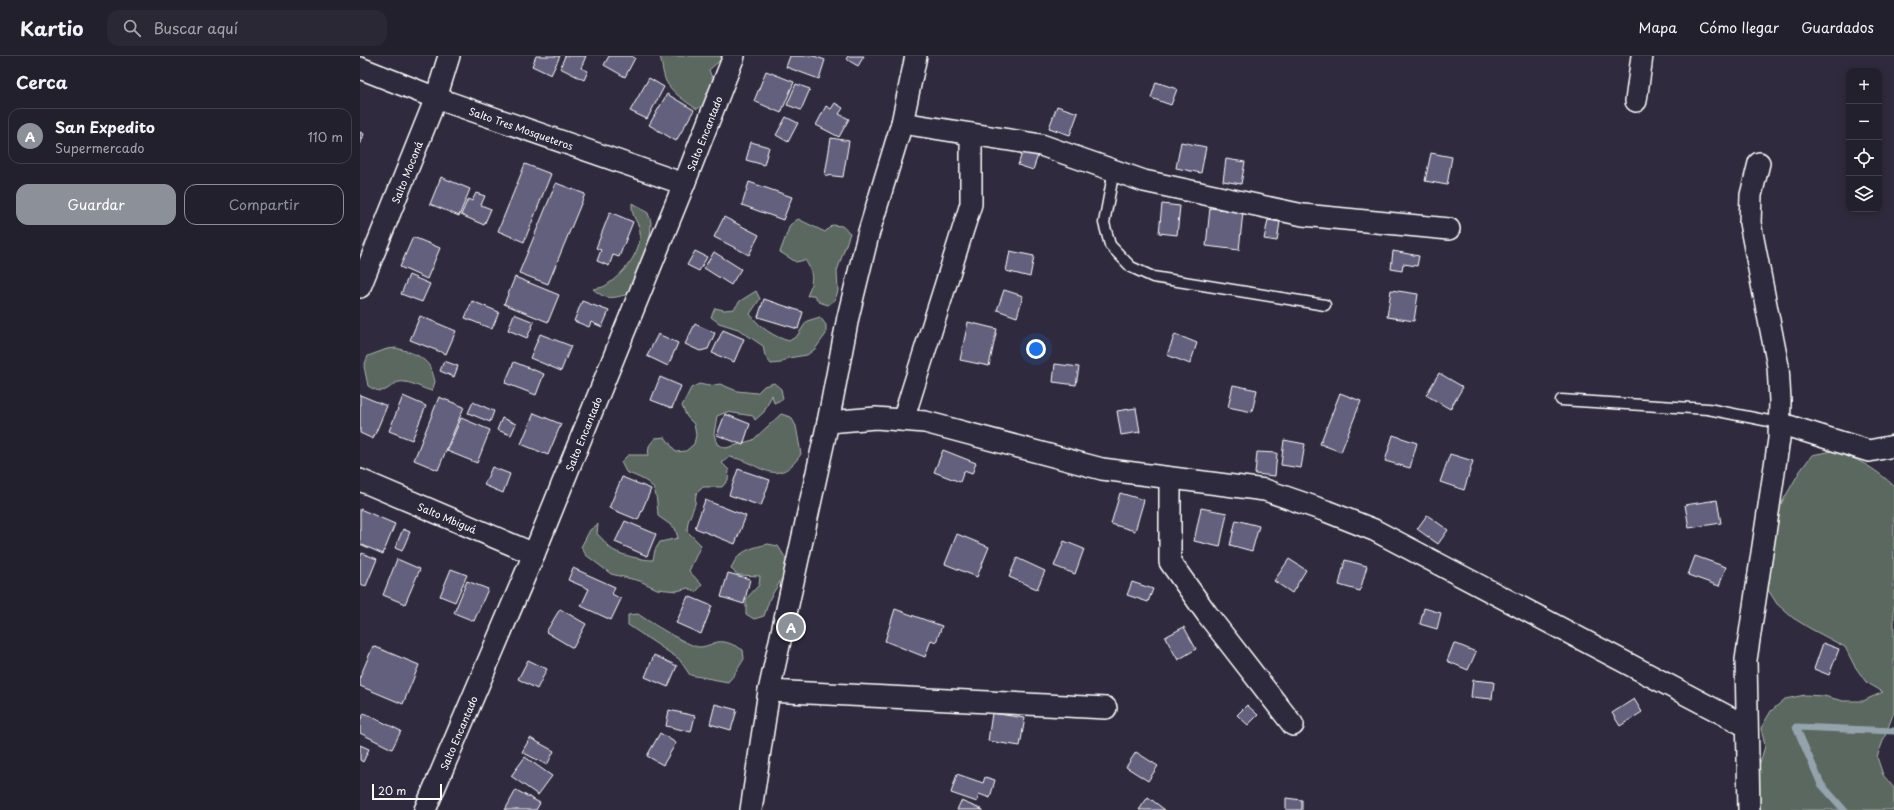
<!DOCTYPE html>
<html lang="es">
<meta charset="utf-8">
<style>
:root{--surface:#23202e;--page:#2b2836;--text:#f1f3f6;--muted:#a3a3aa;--line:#403e4a;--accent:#8c9099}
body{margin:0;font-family:"Playpen Sans",sans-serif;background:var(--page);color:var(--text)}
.controls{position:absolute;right:12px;top:12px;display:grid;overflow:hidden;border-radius:8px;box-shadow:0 2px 10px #0003}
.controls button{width:36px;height:36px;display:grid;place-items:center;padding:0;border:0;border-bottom:1px solid var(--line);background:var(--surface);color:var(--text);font:20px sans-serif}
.scale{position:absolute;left:12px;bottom:10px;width:70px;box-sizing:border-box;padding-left:4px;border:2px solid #fff;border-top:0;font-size:11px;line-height:14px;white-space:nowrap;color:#fff;-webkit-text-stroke:3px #2f2a3d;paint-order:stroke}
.you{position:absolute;left:676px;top:293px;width:14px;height:14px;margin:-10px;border:3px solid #fff;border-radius:50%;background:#1a73e8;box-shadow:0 0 0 6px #1a73e833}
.badge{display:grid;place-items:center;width:26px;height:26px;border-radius:50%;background:var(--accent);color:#fff;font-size:13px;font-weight:700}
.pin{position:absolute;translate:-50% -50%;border:2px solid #fff;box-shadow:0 1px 4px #0006}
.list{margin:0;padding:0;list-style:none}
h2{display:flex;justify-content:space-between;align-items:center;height:52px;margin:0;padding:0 16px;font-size:17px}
h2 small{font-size:13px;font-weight:400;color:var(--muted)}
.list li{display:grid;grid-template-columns:26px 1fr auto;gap:12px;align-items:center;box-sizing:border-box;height:56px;margin:0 8px 8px;padding:0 8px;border:1px solid var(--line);border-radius:12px}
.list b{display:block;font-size:15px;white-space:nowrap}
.list p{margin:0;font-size:13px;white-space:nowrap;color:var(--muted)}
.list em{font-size:13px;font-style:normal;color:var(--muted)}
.actions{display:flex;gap:8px;padding:12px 16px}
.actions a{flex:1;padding:9px 0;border:1px solid var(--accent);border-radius:12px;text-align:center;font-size:14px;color:var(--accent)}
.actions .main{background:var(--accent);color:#fff}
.icon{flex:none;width:22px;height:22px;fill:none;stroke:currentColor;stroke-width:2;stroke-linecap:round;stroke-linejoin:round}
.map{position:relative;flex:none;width:1534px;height:754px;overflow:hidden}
header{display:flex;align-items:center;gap:24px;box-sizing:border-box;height:56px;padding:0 20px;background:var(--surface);border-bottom:1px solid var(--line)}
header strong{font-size:19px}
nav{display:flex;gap:22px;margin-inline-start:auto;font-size:14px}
.search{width:280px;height:36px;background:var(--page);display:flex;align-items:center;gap:10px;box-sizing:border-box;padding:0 14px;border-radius:12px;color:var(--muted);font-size:15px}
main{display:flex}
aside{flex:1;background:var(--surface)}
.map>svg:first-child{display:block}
</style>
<header>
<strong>Kartio</strong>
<div class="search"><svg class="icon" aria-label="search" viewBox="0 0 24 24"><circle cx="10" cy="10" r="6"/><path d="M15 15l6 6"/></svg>Buscar aquí</div>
<nav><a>Mapa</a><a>Cómo llegar</a><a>Guardados</a></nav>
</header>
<main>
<aside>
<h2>Cerca<small></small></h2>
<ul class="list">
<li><span class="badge">A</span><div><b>San Expedito</b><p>Supermercado</p></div><em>110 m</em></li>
</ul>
<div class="actions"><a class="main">Guardar</a><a>Compartir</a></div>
</aside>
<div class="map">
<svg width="1534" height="754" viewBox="0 0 1534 754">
<rect width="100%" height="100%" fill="#2f2a3d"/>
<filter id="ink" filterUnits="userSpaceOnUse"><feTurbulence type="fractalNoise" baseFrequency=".025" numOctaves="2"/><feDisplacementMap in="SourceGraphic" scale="8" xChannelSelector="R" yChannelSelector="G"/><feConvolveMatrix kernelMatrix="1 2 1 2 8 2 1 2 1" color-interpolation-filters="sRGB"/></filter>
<g filter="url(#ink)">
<g fill="#5a685f" stroke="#acb4af">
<path d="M300 0H365L349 14 356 32 353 42 337 53C326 46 306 33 304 19 302 13 302 7 300 0Z"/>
<path d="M272 147 288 157 291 166 289 204 269 238C252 242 247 245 233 233 237 232 242 232 245 230 261 220 282 197 280 176 279 165 271 163 272 147Z"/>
<path d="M438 163 465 176 472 169 482 170 490 177 477 215 478 235 475 244 468 249 459 246 454 239 447 240C453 226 454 217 445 204L436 206 420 196 430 169Z"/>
<path d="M396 235 400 243 390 258C399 271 414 281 429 285L437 280 447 265 460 261 466 269V278L455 293 447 299 428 302 421 307 411 308 405 300 403 290 378 273 359 267 351 261 355 252 364 254 374 253 380 245Z"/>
<path d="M36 292C58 298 71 303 75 326L72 335C63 333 54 327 45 326 29 323 30 344 8 330L4 310 8 300 27 293Z"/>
<path d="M414 327 421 333 423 343 414 347 412 339 404 356 395 364 393 360 367 356 357 360 354 378 357 388 366 392 393 384 421 358 431 361 436 370 441 398C416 436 398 404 369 401L362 407 369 414 368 424 362 431H343L336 438 335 448 328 466 327 475 341 489 329 515 342 529 336 536 328 532 317 535 297 533 280 525 251 518 226 499 221 491 230 474 238 468 237 478C243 482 245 488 250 492 258 499 283 504 293 504L295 494 300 486 318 482 315 472 298 460C296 428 295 428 266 416L261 406 268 399H288L289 390 295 382 305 381 316 396 326 395 334 388 336 379 334 368 327 361 322 350 331 332 339 328 349 330 360 328 377 335 397 337 404 330Z"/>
<path d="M1472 395C1496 401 1516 413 1534 430V656L1517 701 1523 719 1534 732V754H1389L1394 727 1405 690 1401 672 1411 655 1425 643 1445 639 1464 640 1483 645H1503L1523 636 1506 626 1494 609 1485 591 1451 573 1433 562 1417 548 1405 529 1417 455 1440 415 1452 399Z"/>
<path d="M408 488 418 490 428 506 426 516 410 542 404 560 394 563 386 558V543L399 529 400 520 378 519 371 513C377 495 391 492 408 488Z"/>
<path d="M278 558C288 565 328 590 339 591 344 591 349 589 354 587 364 583 374 589 383 594L384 603 374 619 368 626 330 619 319 603 268 569V559Z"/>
</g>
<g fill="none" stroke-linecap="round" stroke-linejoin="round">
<polyline stroke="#94a3ac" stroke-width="7" points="1484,754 1461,728 1436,671 1534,675"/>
</g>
<g fill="#64617e" stroke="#fff">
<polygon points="176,0 200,0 191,19 172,10"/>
<polygon points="205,0 226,0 221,12 228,15 224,24 200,12"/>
<polygon points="249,0 271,0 275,2 265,21 244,9"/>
<polygon points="430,0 454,0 465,4 459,23 426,11"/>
<polygon points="488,0 504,0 498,10 486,3"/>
<polygon points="406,15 434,26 421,57 394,45"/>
<polygon points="289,22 304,31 287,63 270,55"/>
<polygon points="796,26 817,33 811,49 791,42"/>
<polygon points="436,28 450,33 441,54 427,49"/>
<polygon points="307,38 334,54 316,85 289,69"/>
<polygon points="475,47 483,52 479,58 489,63 479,81 456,69 466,50 471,53"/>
<polygon points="697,50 718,57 710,79 689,72"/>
<polygon points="426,61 438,67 428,86 416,79"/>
<polygon points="0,76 4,78 0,89"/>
<polygon points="471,82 489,85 483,121 465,119"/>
<polygon points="391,86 409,91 404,109 386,104"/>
<polygon points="821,86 846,91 841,117 816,112"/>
<polygon points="663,94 678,99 673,114 658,109"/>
<polygon points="1071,97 1092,101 1087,129 1065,125"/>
<polygon points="866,103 885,106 881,128 863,125"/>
<polygon points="165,108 191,118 164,186 138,175"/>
<polygon points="81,121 110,133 99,160 70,148"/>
<polygon points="389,126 432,141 423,164 382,149"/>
<polygon points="196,127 225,138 188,228 159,217"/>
<polygon points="116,137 125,140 121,149 131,153 124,169 101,159 108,143 112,145"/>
<polygon points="802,148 820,150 817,179 799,177"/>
<polygon points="850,152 883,156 879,194 846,190"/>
<polygon points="250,156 273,166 259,201 253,199 249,210 237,205 241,194 236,192"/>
<polygon points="364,161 399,179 389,199 354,181"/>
<polygon points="908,164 920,166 917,185 904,183"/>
<polygon points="53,181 80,192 67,223 40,211"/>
<polygon points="335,195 347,201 339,215 327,209"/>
<polygon points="650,195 674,200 670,221 646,215"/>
<polygon points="1033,195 1059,200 1057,210 1043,208 1042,215 1031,213"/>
<polygon points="354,196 381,213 371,229 344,212"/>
<polygon points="49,219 70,228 62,246 41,238"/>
<polygon points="155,221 199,239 188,266 144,248"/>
<polygon points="644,234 663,240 657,261 637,254"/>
<polygon points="1031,234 1058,238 1054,265 1027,261"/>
<polygon points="404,243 443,256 438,273 398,261"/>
<polygon points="112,245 139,256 132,273 105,262"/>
<polygon points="222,245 249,255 242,271 231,266 229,271 214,265"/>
<polygon points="154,258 174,266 167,282 148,274"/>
<polygon points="60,260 96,275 86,298 50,284"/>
<polygon points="608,266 637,273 629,310 600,304"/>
<polygon points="335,268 355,277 348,293 340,295 325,288"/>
<polygon points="363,274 384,283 374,306 352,297"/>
<polygon points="180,278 211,290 201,315 170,302"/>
<polygon points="298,278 318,287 308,310 287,300"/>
<polygon points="815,278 837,287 830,308 807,299"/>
<polygon points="84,305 98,310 94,321 80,315"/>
<polygon points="154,306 184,318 176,339 145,327"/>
<polygon points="695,308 719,311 716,329 693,326"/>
<polygon points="1079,317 1103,331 1090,353 1066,339"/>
<polygon points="300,321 321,330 312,352 291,344"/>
<polygon points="873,329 897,334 892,356 868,351"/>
<polygon points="980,337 1001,345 981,396 960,388"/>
<polygon points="0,339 27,350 13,383 0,377"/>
<polygon points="43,340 66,350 52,384 29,375"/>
<polygon points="79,341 104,351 78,414 54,404"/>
<polygon points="113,346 134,355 130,366 108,357"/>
<polygon points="776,352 780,376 761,379 757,355"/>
<polygon points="174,357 201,368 188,399 161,388"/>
<polygon points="365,358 390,368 383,389 357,379"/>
<polygon points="101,362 130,374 117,407 87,395"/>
<polygon points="142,362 156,368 151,379 137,374"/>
<polygon points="1033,379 1057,387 1050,412 1025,405"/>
<polygon points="924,384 945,388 941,412 921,409"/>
<polygon points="583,394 616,407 612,418 604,415 600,426 574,416"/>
<polygon points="897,396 917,397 915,420 895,418"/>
<polygon points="1090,398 1113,405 1104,434 1080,426"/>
<polygon points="132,411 150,418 143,437 124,429"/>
<polygon points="378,413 410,424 401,450 369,439"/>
<polygon points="262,421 291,433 278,464 249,452"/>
<polygon points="760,437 784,444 775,475 751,468"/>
<polygon points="345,444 386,460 375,488 335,472"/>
<polygon points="1357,444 1361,467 1329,472 1325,449"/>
<polygon points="841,452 867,457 860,491 834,485"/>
<polygon points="0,453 35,468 23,498 0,488"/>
<polygon points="1067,459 1088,474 1078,488 1057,473"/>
<polygon points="876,464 899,470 892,495 870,489"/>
<polygon points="265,465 296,478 287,500 255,486"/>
<polygon points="43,473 50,476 42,495 35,492"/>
<polygon points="597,478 629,491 617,521 585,508"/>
<polygon points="704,485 724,493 715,518 694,510"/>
<polygon points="2,497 17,503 6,530 0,528 0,502"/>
<polygon points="1335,500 1366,511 1359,530 1328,519"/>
<polygon points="657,502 685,515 677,533 649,521"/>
<polygon points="37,503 60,513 45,548 23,539"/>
<polygon points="929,503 946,514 932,537 914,525"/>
<polygon points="985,504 1007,510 1000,535 979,529"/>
<polygon points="213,512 255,531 252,538 261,543 251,564 221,550 229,533 208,524"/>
<polygon points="91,513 107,519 95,546 80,540"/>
<polygon points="368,517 390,523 384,548 361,541"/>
<polygon points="107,525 128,533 114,565 94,557"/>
<polygon points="772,526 793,533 788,546 767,539"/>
<polygon points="328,540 352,550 341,578 316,567"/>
<polygon points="1064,552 1081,557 1077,573 1060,568"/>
<polygon points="200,553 226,568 213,592 186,576"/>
<polygon points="535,553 582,570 576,586 571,584 565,601 525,585"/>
<polygon points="824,571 836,593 818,604 805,581"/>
<polygon points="1094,587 1116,596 1108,614 1087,605"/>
<polygon points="1463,587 1479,593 1469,619 1454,613"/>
<polygon points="13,590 59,609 43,648 0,630 0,621"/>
<polygon points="294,599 317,610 308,631 285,621"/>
<polygon points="168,604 187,613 177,633 158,623"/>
<polygon points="1113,624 1134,626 1132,643 1111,641"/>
<polygon points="1274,643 1282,656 1260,670 1252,657"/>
<polygon points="355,648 377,654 371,674 350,668"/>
<polygon points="887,649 898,659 888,669 877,659"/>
<polygon points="309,654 335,660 331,676 306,670"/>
<polygon points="4,657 41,675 32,693 0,677 0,665"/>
<polygon points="632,657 665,662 660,690 628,685"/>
<polygon points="300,677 316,687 303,709 287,700"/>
<polygon points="170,682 194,695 187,709 162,696"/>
<polygon points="0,689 9,693 3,706 0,704"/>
<polygon points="776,696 798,710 788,725 766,711"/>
<polygon points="165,701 192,720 178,739 151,720"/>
<polygon points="597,718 623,727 625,721 635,724 630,742 619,738 617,746 591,737"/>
<polygon points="156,734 180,747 176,754 145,754"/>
<polygon points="788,741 805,754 779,754"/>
<polygon points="926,742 942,744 942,754 926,754"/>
<polygon points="601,745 623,754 597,754"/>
</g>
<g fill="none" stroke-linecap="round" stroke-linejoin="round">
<defs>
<g id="service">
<polyline points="754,114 744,167 750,189 771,211 793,221 965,249"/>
<polyline points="1201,344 1348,353 1419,367"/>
</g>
<g id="minor">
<path id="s1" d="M0 12 76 42 324 128"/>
<polyline points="1276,45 1282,0"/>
<polyline points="542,67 681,89 784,125 943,159 1089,173"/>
<path id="s2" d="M0 231 76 42 89 0"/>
<polyline points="543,364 611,148 611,78"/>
<polyline points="468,366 516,362 565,366 742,413 905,434 966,455 1014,474 1386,670"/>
<polyline points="1419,367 1509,395 1534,390"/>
<polyline points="810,422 810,506 847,558 933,669"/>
<path id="s3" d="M0 424 174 498"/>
<polyline points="409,635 746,652"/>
<path id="s4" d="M65 754 174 498 324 128 374 0"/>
<polyline points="391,754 409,635 468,366 488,261 508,179 542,67 556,0"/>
<polyline points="1389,754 1386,604 1419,383 1420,345 1418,310 1390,167 1391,139 1399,107"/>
</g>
</defs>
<use href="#service" stroke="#fff" stroke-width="13"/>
<use href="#minor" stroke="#fff" stroke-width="24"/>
<use href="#service" stroke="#2f2a3d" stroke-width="10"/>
<use href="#minor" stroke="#2f2a3d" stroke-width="21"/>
</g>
</g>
<g text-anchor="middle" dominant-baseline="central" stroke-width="3" stroke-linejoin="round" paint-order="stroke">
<g font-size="10" fill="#fff" stroke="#2f2a3d">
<text stroke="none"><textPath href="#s1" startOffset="172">Salto Tres Mosqueteros</textPath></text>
<text stroke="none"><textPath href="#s4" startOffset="732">Salto Encantado</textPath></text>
<text stroke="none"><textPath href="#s2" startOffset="124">Salto Moconá</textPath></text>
<text stroke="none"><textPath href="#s4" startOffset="408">Salto Encantado</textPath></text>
<text stroke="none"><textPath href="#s3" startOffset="95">Salto Mbiguá</textPath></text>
<text stroke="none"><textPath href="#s4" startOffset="84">Salto Encantado</textPath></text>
</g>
</g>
</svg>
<div class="controls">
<button>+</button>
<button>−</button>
<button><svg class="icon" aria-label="locate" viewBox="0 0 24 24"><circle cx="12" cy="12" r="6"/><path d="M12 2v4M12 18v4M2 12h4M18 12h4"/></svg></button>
<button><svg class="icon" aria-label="layers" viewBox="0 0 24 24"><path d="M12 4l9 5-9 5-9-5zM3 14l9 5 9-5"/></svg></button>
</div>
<div class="scale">20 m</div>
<div class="you"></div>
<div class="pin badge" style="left:431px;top:571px">A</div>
</div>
</main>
